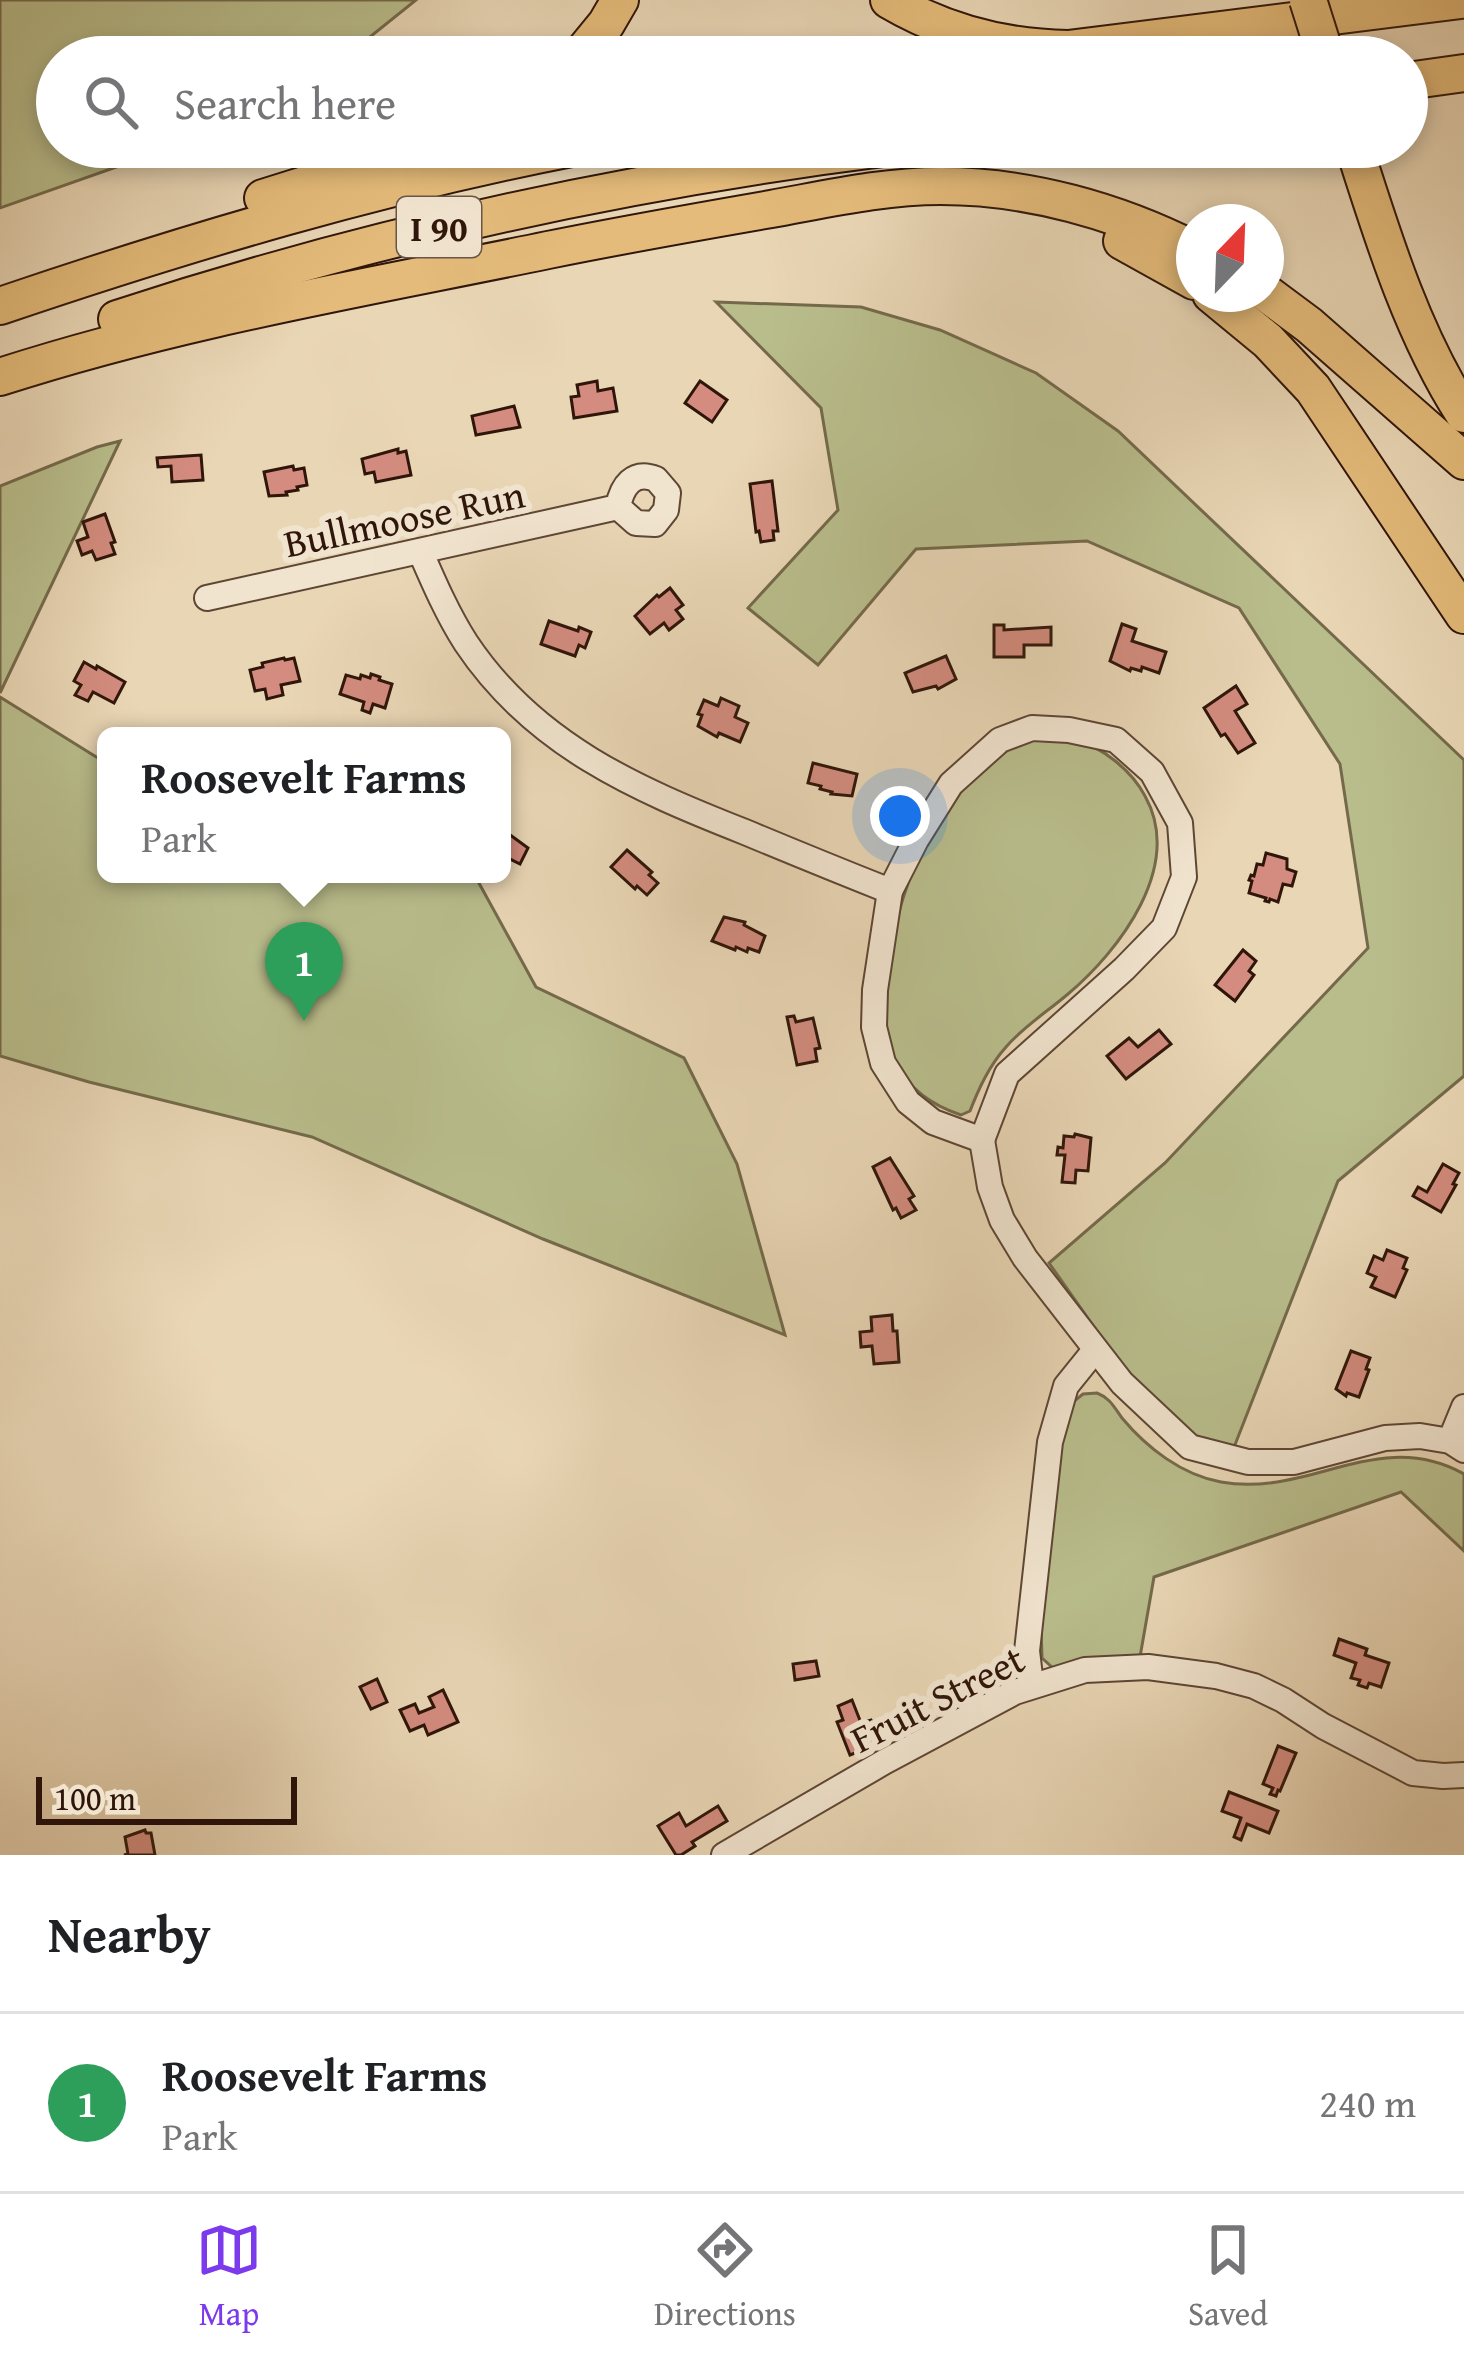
<!DOCTYPE html>
<style>
:root{--surface:#fff;--page:#f6f6f6;--text:#202124;--muted:#757577;--line:#e0e0e0;--accent:#7c3aed}
body{margin:0;font-family:"Gentium Book Plus",serif;background:var(--page);color:var(--text)}
.compass{position:absolute;left:1176px;top:204px;width:108px;height:108px;border-radius:50%;background:var(--surface);box-shadow:0 6px 18px #0003;rotate:23deg}
.scale{position:absolute;left:36px;bottom:30px;width:261px;box-sizing:border-box;padding-left:12px;border:6px solid #30160a;border-top:0;font-size:33px;line-height:42px;white-space:nowrap;color:#30160a;-webkit-text-stroke:9px #f1e4cf;paint-order:stroke}
.you{position:absolute;left:900px;top:816px;width:42px;height:42px;margin:-30px;border:9px solid #fff;border-radius:50%;background:#1a73e8;box-shadow:0 0 0 18px #1a73e833}
.badge{display:grid;place-items:center;width:78px;height:78px;border-radius:50%;background:var(--accent);color:#fff;font-size:39px;font-weight:700}
.pin{position:absolute;translate:-50% -99px;filter:drop-shadow(0 3px 6px #0008)}
.pin::after{content:'';position:absolute;top:63px;width:42px;height:36px;background:inherit;clip-path:polygon(0 0,100% 0,50% 100%)}
.popup{position:absolute;left:97px;top:727px;width:414px;height:156px;box-sizing:border-box;display:grid;place-content:center;border-radius:18px;background:var(--surface);filter:drop-shadow(0 3px 9px #0005);font-size:39px;white-space:nowrap;color:var(--muted)}
.popup b{font-size:45px;color:var(--text)}
.popup::after{content:'';position:absolute;left:50%;top:100%;margin-left:-24px;border:24px solid transparent;border-top-color:var(--surface)}
.list{margin:0;padding:0;list-style:none}
h2{display:flex;justify-content:space-between;align-items:center;height:156px;margin:0;padding:0 48px;font-size:51px}
h2 small{font-size:39px;font-weight:400;color:var(--muted)}
.list li{display:grid;grid-template-columns:78px 1fr auto;gap:36px;align-items:center;box-sizing:border-box;height:180px;padding:0 48px;border-top:3px solid var(--line)}
.list b{display:block;font-size:45px;white-space:nowrap}
.list p{margin:0;font-size:39px;white-space:nowrap;color:var(--muted)}
.list em{font-size:39px;font-style:normal;color:var(--muted)}
.icon{flex:none;width:66px;height:66px;fill:none;stroke:currentColor;stroke-width:2;stroke-linecap:round;stroke-linejoin:round}
.map{position:relative;flex:none;width:1464px;height:1855px;overflow:hidden}
.search{position:absolute;background:var(--surface);box-shadow:0 6px 18px #0003;left:36px;right:36px;top:36px;height:132px;display:flex;align-items:center;gap:30px;box-sizing:border-box;padding:0 42px;border-radius:66px;color:var(--muted);font-size:45px}
.sheet{height:336px;background:var(--surface)}
nav{display:flex;justify-content:space-around;align-items:center;box-sizing:border-box;height:168px;border-top:3px solid var(--line);background:var(--surface);font-size:33px;color:var(--muted)}
nav a{display:grid;justify-items:center;gap:6px}
nav .on{color:var(--accent)}
.map>svg:first-child{display:block}
</style>
<div class="map">
<svg width="1464" height="1855" viewBox="0 0 1464 1855">
<rect width="100%" height="100%" fill="#e9d6b5"/>
<filter id="stains"><feTurbulence type="fractalNoise" baseFrequency=".00167" numOctaves="4"/><feColorMatrix values="0 0 0 0 .2 0 0 0 0 .09 0 0 0 0 .02 0 0 0 .5 -.17"/></filter>
<radialGradient id="worn" r=".72"><stop offset=".6" stop-color="#630" stop-opacity="0"/><stop offset="1" stop-color="#630" stop-opacity=".3"/></radialGradient>
<g fill="#b9bd8c" stroke="#746a4b" stroke-width="3">
<polygon points="0,0 416,0 345,57 57,57 57,147 173,147 0,208"/>
<polygon points="716,302 861,307 940,330 1036,373 1118,431 1464,760 1464,1076 1338,1181 1231,1455 1203,1446 1135,1385 1049,1263 1165,1163 1368,948 1340,764 1239,608 1087,541 916,549 818,665 748,608 838,510 821,408"/>
<polygon points="120,441 0,693 0,486 97,447"/>
<polygon points="0,697 106,763 106,874 474,874 536,987 684,1058 737,1164 785,1335 543,1239 312,1137 89,1082 0,1056"/>
<path d="M1029 739C1043 739 1061 737 1075 740 1103 747 1132 771 1145 796 1184 866 1120 950 1068 994 1047 1012 1024 1026 1006 1047 989 1066 979 1088 970 1111L961 1115C934 1106 910 1090 897 1065 864 999 905 866 944 808 967 775 994 756 1029 739Z"/>
<path d="M1097 1393C1110 1398 1114 1407 1122 1418 1147 1448 1182 1475 1221 1482 1309 1498 1379 1426 1464 1474V1551L1401 1492 1154 1577 1140 1657 1053 1668 1042 1658 1041 1625 1060 1449 1073 1402 1083 1394Z"/>
</g>
<g fill="#d38c7f" stroke="#30160a" stroke-width="3">
<polygon points="597,381 598,391 613,388 617,411 574,418 571,397 579,396 577,385"/>
<polygon points="700,381 727,400 712,422 685,403"/>
<polygon points="514,406 520,427 476,435 472,416"/>
<polygon points="398,449 398,453 406,451 411,475 376,482 374,472 365,474 362,459"/>
<polygon points="201,455 203,480 172,482 171,466 158,467 157,458"/>
<polygon points="293,466 294,470 304,468 307,485 297,487 298,490 286,492 287,495 269,496 264,472"/>
<polygon points="772,481 778,531 773,531 774,540 761,542 759,531 756,532 750,484"/>
<polygon points="105,514 115,542 111,543 115,554 96,560 92,551 82,555 77,541 88,537 83,522"/>
<polygon points="670,588 683,605 676,610 683,619 669,630 664,623 650,634 635,616 657,595 659,597"/>
<polygon points="549,621 578,631 579,627 591,632 585,648 579,645 575,656 541,644"/>
<polygon points="1122,624 1136,629 1132,641 1166,652 1159,673 1142,667 1141,671 1131,668 1130,671 1110,661"/>
<polygon points="994,625 1004,625 1004,630 1051,627 1051,645 1024,645 1024,657 994,657"/>
<polygon points="946,656 956,679 938,689 936,686 913,692 905,673"/>
<polygon points="284,658 285,660 294,658 300,681 281,685 283,695 267,699 265,689 255,691 250,670 263,667 262,663"/>
<polygon points="84,662 96,669 97,666 125,682 114,703 93,692 88,701 75,695 81,685 74,681"/>
<polygon points="371,674 380,677 379,680 392,684 385,708 373,704 370,713 362,710 364,702 340,694 346,675 360,679 361,675 370,678"/>
<polygon points="1236,686 1247,704 1235,711 1255,743 1238,753 1225,734 1221,736 1204,708"/>
<polygon points="721,698 739,706 735,717 748,723 740,742 719,733 717,737 698,726 702,715 698,714 704,700 718,706"/>
<polygon points="813,763 857,774 852,796 831,794 832,792 820,789 821,786 808,783"/>
<polygon points="502,829 528,848 520,864 508,858 506,863 502,862"/>
<polygon points="627,850 652,872 649,875 658,883 647,895 637,886 635,889 611,867"/>
<polygon points="1266,853 1287,859 1287,869 1296,872 1292,886 1283,884 1278,902 1270,899 1269,902 1265,901 1266,898 1249,893 1252,881 1249,880 1251,875 1254,876 1257,864 1263,865"/>
<polygon points="724,917 745,922 744,925 765,936 759,952 748,948 747,952 736,947 735,950 712,941"/>
<polygon points="1243,950 1256,961 1249,971 1254,975 1235,1001 1215,985"/>
<polygon points="794,1016 796,1022 813,1018 820,1048 815,1049 817,1061 797,1065 787,1017"/>
<polygon points="1159,1030 1171,1044 1126,1079 1107,1056 1129,1038 1138,1047"/>
<polygon points="1075,1134 1091,1138 1088,1171 1076,1170 1075,1183 1062,1182 1065,1155 1057,1155 1058,1147 1063,1148 1064,1136 1074,1137"/>
<polygon points="890,1158 914,1196 909,1199 916,1210 901,1218 896,1208 893,1210 873,1167"/>
<polygon points="1443,1164 1459,1173 1453,1184 1456,1185 1441,1212 1413,1196 1418,1187 1427,1192"/>
<polygon points="1387,1250 1407,1258 1403,1268 1407,1270 1395,1297 1371,1287 1376,1277 1367,1273 1374,1256 1383,1260"/>
<polygon points="892,1315 893,1331 897,1331 899,1362 874,1364 872,1346 861,1347 860,1332 872,1331 871,1317"/>
<polygon points="1351,1351 1370,1358 1366,1369 1369,1370 1359,1397 1347,1393 1346,1396 1336,1389"/>
<polygon points="1339,1639 1367,1649 1365,1655 1389,1663 1381,1687 1369,1683 1367,1688 1358,1685 1360,1680 1351,1678 1356,1663 1334,1655"/>
<polygon points="816,1661 819,1676 795,1680 793,1664"/>
<polygon points="377,1679 387,1702 371,1709 360,1687"/>
<polygon points="443,1690 458,1722 428,1735 424,1725 410,1731 400,1710 415,1704 419,1713 434,1707 429,1697"/>
<polygon points="852,1700 861,1723 871,1720 881,1743 850,1755 837,1722 843,1720 838,1706"/>
<polygon points="1278,1746 1296,1753 1280,1791 1278,1790 1276,1796 1270,1794 1273,1788 1263,1784"/>
<polygon points="1229,1792 1278,1811 1269,1833 1247,1824 1241,1840 1234,1837 1241,1818 1222,1811"/>
<polygon points="718,1806 727,1821 692,1842 695,1846 681,1855 676,1855 658,1826 679,1813 686,1826"/>
<polygon points="145,1830 146,1833 151,1833 155,1855 124,1855 128,1854 125,1837"/>
</g>
<g fill="none" stroke-linecap="round" stroke-linejoin="round">
<defs>
<g id="minor">
<path d="M421 553C434 583 448 615 466 643 534 745 636 789 745 832 793 852 842 872 890 891"/>
<path d="M207 598 618 507C622 486 633 470 656 479L668 493 666 510 655 524 636 523 618 507"/>
<polygon points="1032,728 1069,730 1116,740 1152,772 1180,823 1184,877 1164,928 1124,969 1007,1074 982,1140 933,1122 908,1102 883,1063 874,1027 875,990 890,891 916,840 951,784 1000,740"/>
<polyline points="982,1140 990,1187 1002,1220 1025,1258 1122,1383 1190,1447 1248,1462 1294,1462 1385,1438 1420,1436 1450,1441 1464,1450"/>
<polyline points="1450,1441 1464,1407"/>
<polyline points="1031,1685 1027,1651 1050,1442 1066,1386 1095,1350"/>
<polyline points="724,1855 884,1762 1015,1692 1085,1670 1148,1667 1216,1676 1254,1686 1283,1700 1323,1726 1413,1773 1443,1776 1464,1775"/>
</g>
<g id="highway">
<path d="M889 0C945 33 1004 48 1068 49L1461 0"/>
<polyline points="579,57 606,24 620,0"/>
<polyline points="1407,81 1464,73"/>
<path d="M1354 147C1383 238 1412 333 1464 414"/>
<polyline points="263,198 426,147"/>
<polyline points="1122,241 1194,281"/>
<polyline points="1266,293 1309,325 1464,461"/>
<polyline points="1211,294 1268,341 1313,389 1464,615"/>
<path d="M0 306C189 242 380 185 576 147"/>
<path d="M117 319C369 236 628 180 891 147"/>
<path d="M0 377C179 319 364 288 548 250 622 235 696 222 771 209 827 199 883 186 941 186 1028 186 1117 211 1194 250"/>
</g>
</defs>
<use href="#minor" stroke="#5e4635" stroke-width="28"/>
<use href="#highway" stroke="#30160a" stroke-width="40"/>
<use href="#minor" stroke="#f1e4cf" stroke-width="24"/>
<use href="#highway" stroke="#e4bb7a" stroke-width="36"/>
<defs>
<polyline id="highway-bridge" points="1308,0 1326,57"/>
</defs>
<use href="#highway-bridge" stroke="#30160a" stroke-width="40" stroke-linecap="butt"/>
<use href="#highway-bridge" stroke="#e4bb7a" stroke-width="36"/>
</g>
<g text-anchor="middle" dominant-baseline="central" stroke-width="12" stroke-linejoin="round" paint-order="stroke">
<rect fill="#f1e4cf" stroke="#6a5445" stroke-width="3" x="397" y="197" width="84" height="60" rx="9"/>
<g font-size="36" font-weight="bold" fill="#30160a">
<text x="439" y="227">I 90</text>
</g>
<g font-size="39" fill="#30160a" stroke="#f1e4cf">
<text transform="translate(404 518) rotate(-12)">Bullmoose Run</text>
<text transform="translate(937 1698) rotate(-27)">Fruit Street</text>
</g>
</g>
<rect width="100%" height="100%" filter="url(#stains)"/>
<rect width="100%" height="100%" fill="url(#worn)"/>
</svg>
<svg class="compass" viewBox="-18 -18 36 36"><path d="M0-13l5 13h-10z" fill="#e53935"/><path d="M0 13l5-13h-10z" fill="#757577"/></svg>
<div class="scale">100 m</div>
<div class="you"></div>
<div class="pin badge" style="left:304px;top:1021px;background:#2e9e5b">1</div>
<div class="popup"><b>Roosevelt Farms</b>Park</div>
<div class="search"><svg class="icon" aria-label="search" viewBox="0 0 24 24"><circle cx="10" cy="10" r="6"/><path d="M15 15l6 6"/></svg>Search here</div>
</div>
<section class="sheet">
<h2>Nearby<small></small></h2>
<ul class="list">
<li><span class="badge" style="background:#2e9e5b">1</span><div><b>Roosevelt Farms</b><p>Park</p></div><em>240 m</em></li>
</ul>
</section>
<nav>
<a class="on"><svg class="icon" aria-label="map" viewBox="0 0 24 24"><path d="M3 6l6-2 6 2 6-2v14l-6 2-6-2-6 2zM9 4v14M15 6v14"/></svg>Map</a>
<a><svg class="icon" aria-label="directions" viewBox="0 0 24 24"><path d="M12 3l9 9-9 9-9-9zM9 14v-3h6M13 9l2 2-2 2"/></svg>Directions</a>
<a><svg class="icon" aria-label="saved" viewBox="0 0 24 24"><path d="M7 4h10v16l-5-4-5 4z"/></svg>Saved</a>
</nav>
